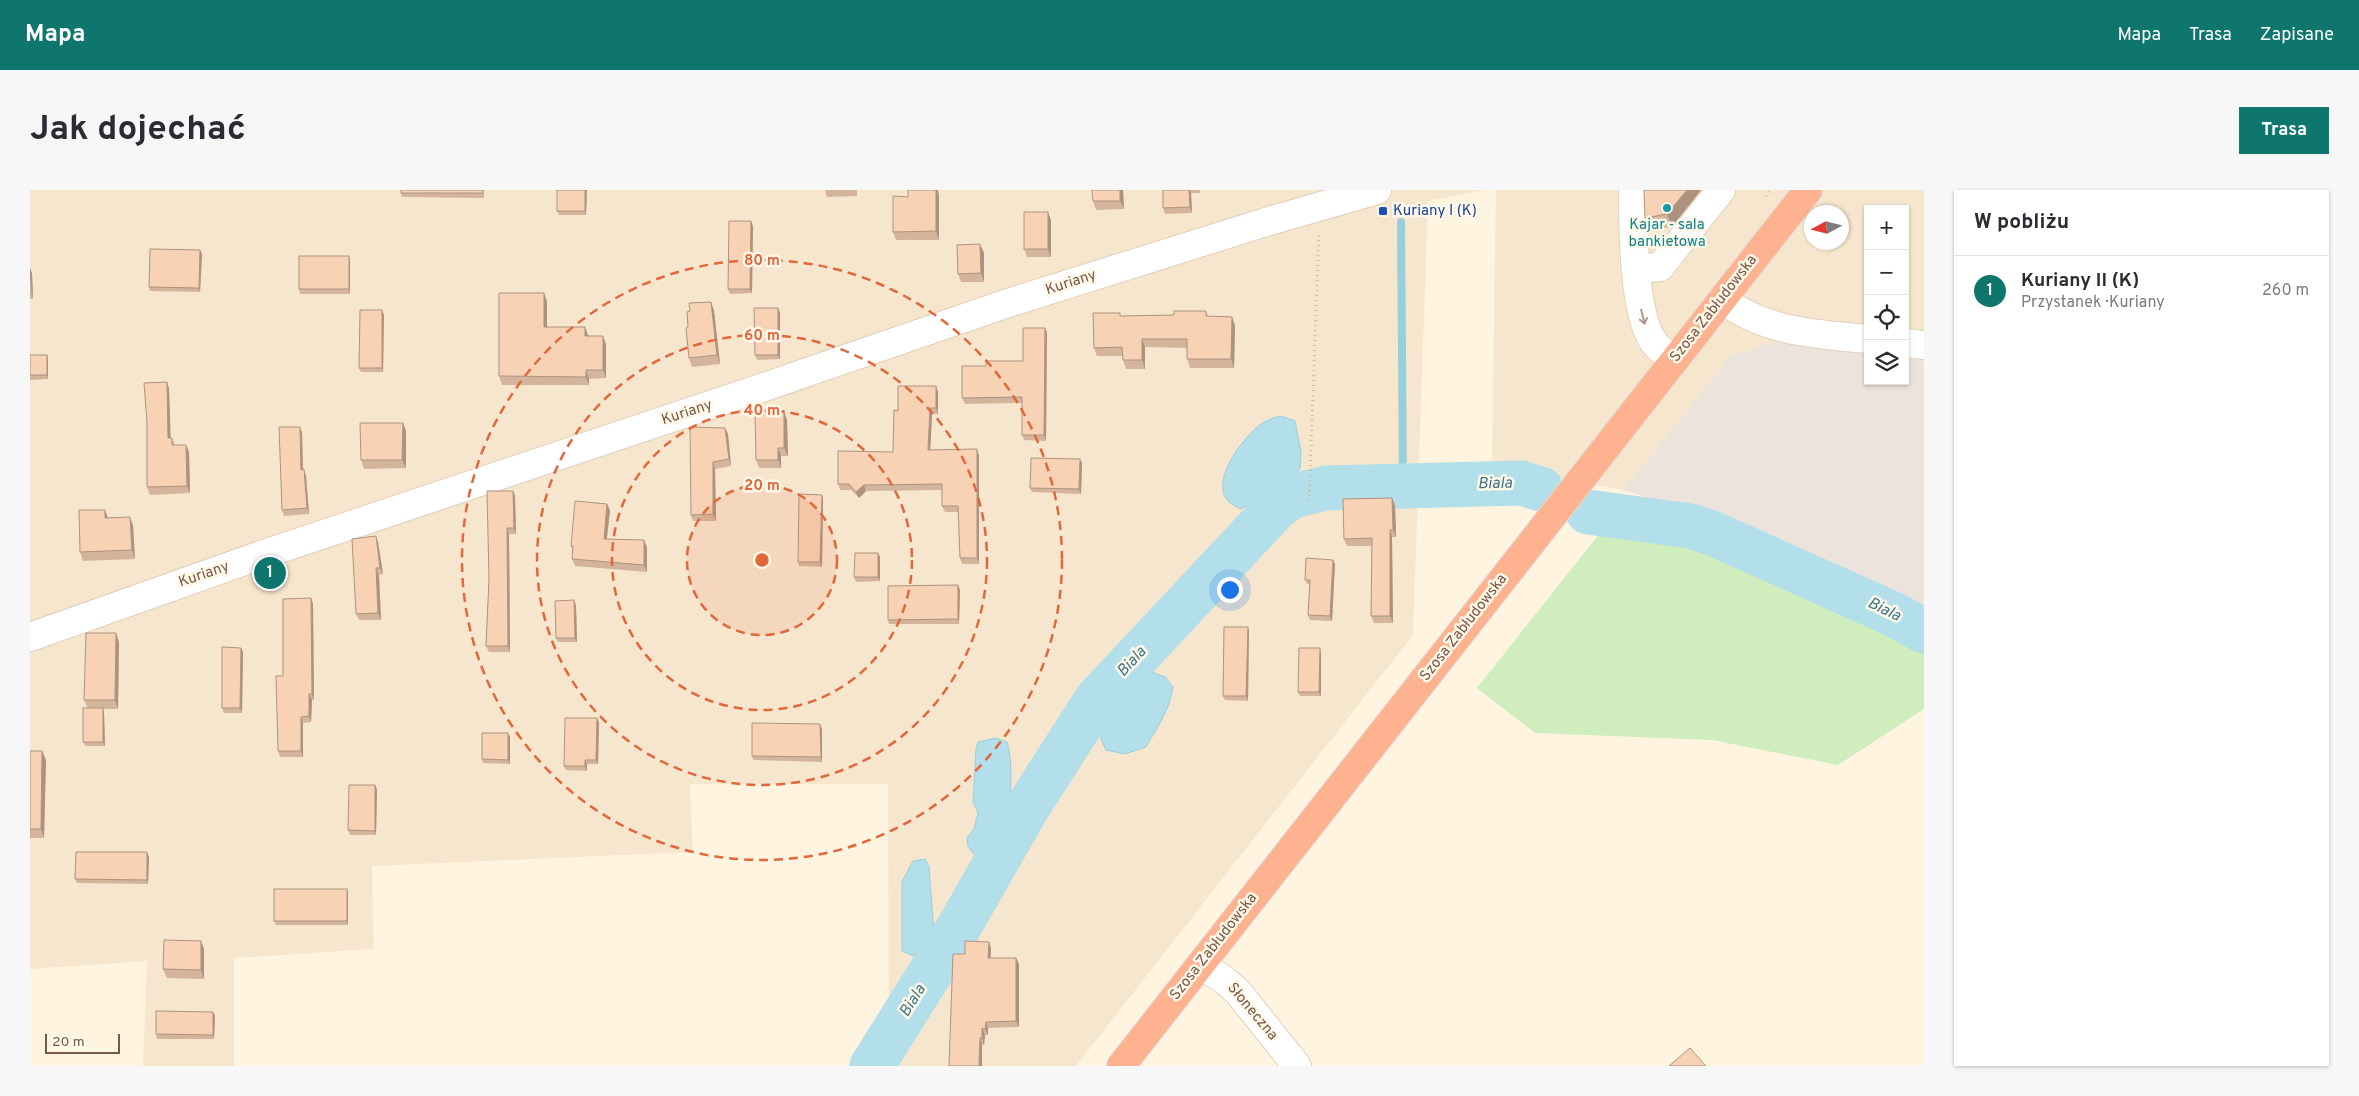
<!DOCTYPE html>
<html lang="pl">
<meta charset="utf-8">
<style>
:root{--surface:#fff;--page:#f7f7f7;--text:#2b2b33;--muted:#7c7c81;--line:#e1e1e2;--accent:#0f766e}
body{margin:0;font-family:Overpass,sans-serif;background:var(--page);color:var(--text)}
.controls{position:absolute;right:15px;top:15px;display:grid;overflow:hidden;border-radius:0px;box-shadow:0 1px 4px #0004}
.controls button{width:45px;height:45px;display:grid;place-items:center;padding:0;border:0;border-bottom:1px solid var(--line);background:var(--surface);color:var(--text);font:25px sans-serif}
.compass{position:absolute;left:1774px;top:15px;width:45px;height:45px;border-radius:50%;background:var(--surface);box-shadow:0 1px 4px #0004;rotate:263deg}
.scale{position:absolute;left:15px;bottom:12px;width:75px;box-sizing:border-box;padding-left:5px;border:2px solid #785945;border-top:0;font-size:14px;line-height:18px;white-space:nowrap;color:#785945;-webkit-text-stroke:4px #fff7e8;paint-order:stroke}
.you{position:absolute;left:1199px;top:399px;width:18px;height:18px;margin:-12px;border:4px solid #fff;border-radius:50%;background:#1a73e8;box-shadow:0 0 0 8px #1a73e833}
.badge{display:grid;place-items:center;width:32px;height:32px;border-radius:50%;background:var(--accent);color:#fff;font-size:16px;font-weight:700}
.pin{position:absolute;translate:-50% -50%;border:2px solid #fff;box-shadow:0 1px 5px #0006}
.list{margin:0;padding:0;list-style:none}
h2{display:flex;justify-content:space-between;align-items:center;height:65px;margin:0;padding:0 20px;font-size:21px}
h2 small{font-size:16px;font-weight:400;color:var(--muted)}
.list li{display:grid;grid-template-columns:32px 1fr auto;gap:15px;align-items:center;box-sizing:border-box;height:70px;padding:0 20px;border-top:1px solid var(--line)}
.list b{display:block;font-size:19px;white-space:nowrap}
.list p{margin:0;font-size:16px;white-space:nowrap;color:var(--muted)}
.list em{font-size:16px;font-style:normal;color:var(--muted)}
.icon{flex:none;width:28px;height:28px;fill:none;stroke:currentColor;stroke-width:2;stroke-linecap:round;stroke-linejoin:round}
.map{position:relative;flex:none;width:1894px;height:876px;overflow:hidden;border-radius:0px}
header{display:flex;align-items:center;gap:30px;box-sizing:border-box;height:70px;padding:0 25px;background:var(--accent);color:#fff}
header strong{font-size:24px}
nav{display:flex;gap:28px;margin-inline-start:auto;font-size:18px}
.intro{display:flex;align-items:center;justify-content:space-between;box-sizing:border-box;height:120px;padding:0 30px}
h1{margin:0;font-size:35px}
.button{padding:12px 22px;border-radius:0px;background:var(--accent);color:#fff;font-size:18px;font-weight:700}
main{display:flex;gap:30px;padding:0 30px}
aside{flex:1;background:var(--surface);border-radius:0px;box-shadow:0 1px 4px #0004}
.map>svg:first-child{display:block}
</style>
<header>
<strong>Mapa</strong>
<nav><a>Mapa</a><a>Trasa</a><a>Zapisane</a></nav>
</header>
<div class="intro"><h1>Jak dojechać</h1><a class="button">Trasa</a></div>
<main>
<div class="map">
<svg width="1894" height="876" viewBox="0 0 1894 876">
<rect width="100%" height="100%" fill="#fef4e0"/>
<g fill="#f7e6ce" fill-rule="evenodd">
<polygon points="0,0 1455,0 1398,11 1383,445 1046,876 859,876 858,594 660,594 663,662 342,676 344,759 204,768 204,876 113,876 117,771 0,779"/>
<path d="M1466 0H1894V171L1875 168V19H1838V162L1700 166 1594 300 1462 278ZM1782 22H1812V52H1782Z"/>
</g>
<polygon fill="#ece4dc" points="1757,149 1838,162 1838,191 1875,191 1875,168 1894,171 1894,430 1690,332 1594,300 1700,166"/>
<polygon fill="#cfedbd" points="1570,343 1660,348 1830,419 1894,460 1894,519 1808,575 1682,550 1505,543 1447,498"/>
<g fill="#b3dfea" stroke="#98cfdc">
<path d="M1251 226 1265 231 1271 262 1270 279 1254 295 1211 319C1207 317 1200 314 1197 310 1180 289 1217 241 1236 231 1240 229 1246 227 1251 226Z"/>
<path d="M1119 481 1135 487 1143 497C1140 519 1127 538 1116 557L1095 564 1076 560 1071 549 1073 527Z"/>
<path d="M966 548 977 552C983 570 982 610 976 629 972 642 962 654 956 666L944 664 938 657 937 648 944 639 948 623 943 612 946 559 948 552Z"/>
<polygon points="895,669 899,677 904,743 899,756 883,766 872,761 872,692 883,671"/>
</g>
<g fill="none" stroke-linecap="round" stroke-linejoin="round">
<polyline stroke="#98cfdc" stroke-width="8" points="1371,32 1373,295"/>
<g stroke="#b3dfea" stroke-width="45">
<polyline points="1558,322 1660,336 1682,343 1863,424 1894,441"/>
<polyline points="842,876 929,737 997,618 1067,509 1247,317 1263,306 1296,298 1491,293 1511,299"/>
</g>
<defs>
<g id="minor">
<path d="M1603 0C1603 34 1603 130 1626 155 1630 160 1638 165 1644 169"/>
<polyline points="1607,79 1630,77 1691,0"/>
<path d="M1692 109C1734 142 1786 144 1838 149"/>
<polyline points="1875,153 1894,155"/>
<polyline points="0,447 231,365 740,195 978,113 1239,31 1347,0"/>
<polyline points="1170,775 1193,789 1208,802 1267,876"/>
</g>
<polyline id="highway" points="1091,876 1778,0"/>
</defs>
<use href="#minor" stroke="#e3d0bb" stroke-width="30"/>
<use href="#highway" stroke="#e1dad6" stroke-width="30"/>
<g stroke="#dbb598" stroke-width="3" stroke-dasharray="1 4" stroke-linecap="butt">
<polyline points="1736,6 1741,0"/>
<polyline points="1279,311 1289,44"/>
</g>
<use href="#minor" stroke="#fff" stroke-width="28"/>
<use href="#highway" stroke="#ffb290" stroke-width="28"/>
</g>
<g fill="#d4b59c">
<polygon points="371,0 454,0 454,8 372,7 371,3"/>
<polygon points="527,0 557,0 556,25 529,25 527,21"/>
<polygon points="795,0 827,0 827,6 797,7"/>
<polygon points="1093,0 1094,19 1066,20 1063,11"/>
<polygon points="1133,0 1170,0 1170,3 1161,3 1162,23 1135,24 1133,18"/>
<polygon points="1671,0 1642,37 1620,40 1615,28"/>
<polygon points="909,5 909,50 866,50 863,42 878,7"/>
<polygon points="1021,30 1021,67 997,67 994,59"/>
<polygon points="723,36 722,103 700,104 698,99"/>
<polygon points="950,54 954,63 954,92 931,92 928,84"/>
<polygon points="170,60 172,64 170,102 120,101 119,97"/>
<polygon points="320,71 320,104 270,104 269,99"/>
<polygon points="0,79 2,83 3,109 0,109"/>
<polygon points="514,103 517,112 517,137 558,146 576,154 576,188 559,189 559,195 472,195 469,186"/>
<polygon points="681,112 684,121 690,174 662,177 659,168 658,137 660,121"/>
<polygon points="748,118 750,123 750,169 727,170 725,165"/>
<polygon points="1176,121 1178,126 1202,127 1205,136 1204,178 1160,178 1157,169 1157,158 1115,157 1115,179 1096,179 1093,170 1093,166 1067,166 1064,158 1091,126 1144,125"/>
<polygon points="354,125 353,182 331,182 329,178"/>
<polygon points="1015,138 1017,143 1016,251 994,250 992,245 992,213 935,214 932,208 956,176 993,171"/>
<polygon points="0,165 18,169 18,189 0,190"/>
<polygon points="137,192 139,199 140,248 142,248 145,255 156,255 159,262 160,303 120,305 117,297"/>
<polygon points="906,196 908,202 908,224 902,224 900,260 949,265 949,374 932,374 930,368 928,322 915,322 912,316 912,300 836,301 829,308 821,300 810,300 808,294 863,262"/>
<polygon points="754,221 757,230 758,266 751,266 751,278 729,278 726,270"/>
<polygon points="373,233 376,241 376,278 334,279 331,270"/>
<polygon points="270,237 272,243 273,279 276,286 279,324 254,326 252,320"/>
<polygon points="695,238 698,244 701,276 685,279 686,331 663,331 661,325"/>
<polygon points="1052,273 1051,304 1002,302 1000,298"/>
<polygon points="483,301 485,306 486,344 479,344 480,462 459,462 456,456 459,389"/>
<polygon points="792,305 793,309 792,377 769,376 768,372"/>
<polygon points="1362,308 1365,315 1366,347 1362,347 1363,433 1344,433 1341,426 1342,356 1317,356 1314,349"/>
<polygon points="75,320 78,328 100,327 103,336 105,369 53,371 50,362"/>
<polygon points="580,320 577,349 617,357 617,382 545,376 542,369 543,361 541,356"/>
<polygon points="348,352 353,384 349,385 351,430 329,430 326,424"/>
<polygon points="848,363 850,367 850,391 826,392 824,387"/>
<polygon points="1305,374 1302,431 1280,430 1278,425 1280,394 1277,394 1275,390"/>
<polygon points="928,395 930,400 929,434 859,434 858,430"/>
<polygon points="281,408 283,414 284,510 282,510 281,532 273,533 273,567 250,567 248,561 253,486"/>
<polygon points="546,415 547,452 528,452 526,448"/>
<polygon points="1218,437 1219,441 1218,511 1195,510 1193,506"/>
<polygon points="89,452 88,519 73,519 74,522 75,556 55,556 53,552 58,518 54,510"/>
<polygon points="211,458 213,462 212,523 194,523 192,518"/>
<polygon points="1290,458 1291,463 1291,506 1270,506 1268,502"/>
<polygon points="567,528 569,532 568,574 557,574 557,581 536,580 534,576"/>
<polygon points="790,534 792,539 792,572 723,570 722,566"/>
<polygon points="480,547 480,574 453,573 452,569"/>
<polygon points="0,561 12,561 16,570 14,648 0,648"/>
<polygon points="345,595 347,600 346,645 320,645 318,640"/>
<polygon points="119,667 118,694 47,693 45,689"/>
<polygon points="318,703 318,735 246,735 244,731"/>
<polygon points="171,751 174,759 174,789 137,788 133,779"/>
<polygon points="959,752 961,758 961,768 986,768 989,774 989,837 958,838 958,845 955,845 954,855 952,854 952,876 919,876"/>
<polygon points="185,826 184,849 127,849 126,844"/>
</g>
<g fill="#ad937f">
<polygon points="555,0 557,0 556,25 555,21"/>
<polygon points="906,0 908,0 909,5 909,50 906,41"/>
<polygon points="1090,0 1093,0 1094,19 1090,11"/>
<polygon points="1159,0 1160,0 1161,3 1162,23 1160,17"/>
<polygon points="1657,0 1671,0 1642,37 1637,24"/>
<polygon points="1018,22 1021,30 1021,67 1018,59"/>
<polygon points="721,31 723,36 722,103 720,99"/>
<polygon points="950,54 954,63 954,92 951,83"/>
<polygon points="170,60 172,64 170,102 169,98"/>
<polygon points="319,66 320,71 320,104 319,99"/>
<polygon points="0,79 2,83 3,109 2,104"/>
<polygon points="514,103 517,112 517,146 514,137"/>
<polygon points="681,112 684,121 690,174 687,165"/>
<polygon points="748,118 750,123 750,169 748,165"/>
<polygon points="352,120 354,125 353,182 352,178"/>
<polygon points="1202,127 1205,136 1204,178 1201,169"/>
<polygon points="555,137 558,145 558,154 555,146"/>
<polygon points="1015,138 1017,143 1016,251 1014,245"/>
<polygon points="573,146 576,154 576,188 573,180"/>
<polygon points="1112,149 1115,157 1115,179 1112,170"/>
<polygon points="17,165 18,169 18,189 17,185"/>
<polygon points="556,180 559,189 559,195 556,187"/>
<polygon points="137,192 139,199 141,256 138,248"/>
<polygon points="906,196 908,202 908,224 906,218"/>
<polygon points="900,218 902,224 900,266 898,260"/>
<polygon points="754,221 757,230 758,266 754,258"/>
<polygon points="373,233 376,241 376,278 372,270"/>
<polygon points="270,237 272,243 273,286 271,280"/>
<polygon points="695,238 698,244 701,276 699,269"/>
<polygon points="156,255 159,262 160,303 157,296"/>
<polygon points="748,258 751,266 751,278 748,270"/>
<polygon points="947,259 949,265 949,374 947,368"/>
<polygon points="1050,269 1052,273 1051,304 1049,299"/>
<polygon points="683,272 685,279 686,331 683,324"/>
<polygon points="274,279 276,286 279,324 277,318"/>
<polygon points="834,295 836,301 829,308 826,302"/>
<polygon points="483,301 485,306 486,344 484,338"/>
<polygon points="792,305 793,309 792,377 790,372"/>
<polygon points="1362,308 1365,315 1366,347 1363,340"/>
<polygon points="577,314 580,320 576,355 574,349"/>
<polygon points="75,320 78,328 75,328"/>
<polygon points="100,327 103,336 105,369 102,360"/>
<polygon points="477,338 479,344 480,462 478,456"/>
<polygon points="1360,340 1362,347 1363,433 1360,426"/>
<polygon points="346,346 348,352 353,384 350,378"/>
<polygon points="614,350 617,357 617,382 614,375"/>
<polygon points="848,363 850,367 850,391 848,387"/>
<polygon points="1303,370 1305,374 1302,431 1300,426"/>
<polygon points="346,378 349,385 351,430 348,423"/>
<polygon points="928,395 930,400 929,434 928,429"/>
<polygon points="281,408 283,414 284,510 282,504"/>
<polygon points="544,410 546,415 547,452 545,448"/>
<polygon points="1218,437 1219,441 1218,511 1216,506"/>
<polygon points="86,443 89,452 88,519 85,510"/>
<polygon points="211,458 213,462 212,523 210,518"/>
<polygon points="1290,458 1291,463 1291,506 1289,502"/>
<polygon points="279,504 282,510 281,532 279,526"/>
<polygon points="73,518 74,522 75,556 73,552"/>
<polygon points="271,527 273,533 273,567 271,561"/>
<polygon points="567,528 569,532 568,574 566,570"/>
<polygon points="790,534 792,539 792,572 791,567"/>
<polygon points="478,543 480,547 480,574 478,570"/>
<polygon points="12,561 16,570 14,648 11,639"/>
<polygon points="555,570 557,574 557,581 555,576"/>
<polygon points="345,595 347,600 346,645 345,641"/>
<polygon points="117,662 119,667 118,694 117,690"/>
<polygon points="317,699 318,703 318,735 317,731"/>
<polygon points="171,751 174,759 174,789 171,780"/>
<polygon points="959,752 961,758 960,774 958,768"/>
<polygon points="986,768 989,774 989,837 986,831"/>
<polygon points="183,822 185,826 184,849 183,845"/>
<polygon points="956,832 958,838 958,845 955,839"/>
<polygon points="952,838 955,845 954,855 952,848"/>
<polygon points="950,848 952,854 952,876 949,876"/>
</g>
<g fill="#f7d2b5" stroke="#ad937f">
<rect x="371" y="0" width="82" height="3"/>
<rect x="527" y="0" width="28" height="21"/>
<polygon points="878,0 906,0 906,41 863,42 863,6 878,7"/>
<polygon points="1062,0 1090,0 1090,11 1063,11"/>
<polygon points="1133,0 1159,0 1160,17 1133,18"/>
<polygon points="1614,0 1657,0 1637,24 1615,28"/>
<rect x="994" y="22" width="24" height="37"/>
<polygon points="699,31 721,31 720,99 698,99"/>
<polygon points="950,54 951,83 928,84 927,55"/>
<polygon points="120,59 170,60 169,98 119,97"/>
<rect x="269" y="66" width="50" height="33"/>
<polygon points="0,79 2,104 0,104"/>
<polygon points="469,103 514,103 514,137 555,137 555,146 573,146 573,180 556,180 556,187 469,186"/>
<polygon points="681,112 687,165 659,168 656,138 658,137 657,122 660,121 659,113"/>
<polygon points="724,118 748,118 748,165 725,165"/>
<polygon points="330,120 352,120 352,178 329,178"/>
<polygon points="1144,121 1176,121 1176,126 1202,127 1201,169 1157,169 1157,149 1112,149 1112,170 1093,170 1092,157 1064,158 1063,123 1090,123 1090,126 1144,125"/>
<polygon points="993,138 1015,138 1014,245 992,245 992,207 932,208 932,176 956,176 956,171 993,171"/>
<rect x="0" y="165" width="17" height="20"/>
<polygon points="137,192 138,248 142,248 142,255 156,255 157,296 117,297 117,232 114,193"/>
<polygon points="868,196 906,196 906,218 900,218 898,260 947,259 947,368 930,368 928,316 912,316 912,294 834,295 826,302 819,294 808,294 808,261 863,262 864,220 868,221"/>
<polygon points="754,221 754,258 748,258 748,270 726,270 725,222"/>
<polygon points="330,233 373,233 372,270 331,270"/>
<polygon points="249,237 270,237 271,280 274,279 277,318 252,320"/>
<polygon points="660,237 695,238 699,269 683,272 683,324 661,325"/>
<polygon points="1001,268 1050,269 1049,299 1000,298"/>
<polygon points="457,301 483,301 484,338 477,338 478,456 456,456 459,389"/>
<polygon points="769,304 792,305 790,372 768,372"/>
<polygon points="1362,308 1363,340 1360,340 1360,426 1341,426 1342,348 1314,349 1313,309"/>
<polygon points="545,311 577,314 574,349 614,350 614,375 542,369 543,356 541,356"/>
<polygon points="49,320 75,320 75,328 100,327 102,360 50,362"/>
<polygon points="346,346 350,378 346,378 348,423 326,424 322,349"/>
<polygon points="825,363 848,363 848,387 824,387"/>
<polygon points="1276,368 1303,370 1300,426 1278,425 1280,390 1275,390"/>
<polygon points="928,395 928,429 858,430 858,396"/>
<polygon points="281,408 282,504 279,504 279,526 271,527 271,561 248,561 246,486 253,486 253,409"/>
<polygon points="544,410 545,448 526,448 525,411"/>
<polygon points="1194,437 1218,437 1216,506 1193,506"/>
<polygon points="56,443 86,443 85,510 54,510"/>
<polygon points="192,457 211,458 210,518 192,518"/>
<polygon points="1269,458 1290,458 1289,502 1268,502"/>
<rect x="53" y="518" width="20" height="34"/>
<polygon points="535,528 567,528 566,570 555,570 555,576 534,576"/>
<polygon points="722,533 790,534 791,567 722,566"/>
<polygon points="452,543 478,543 478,570 452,569"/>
<polygon points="0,561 12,561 11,639 0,639"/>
<polygon points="319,595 345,595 345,641 318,640"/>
<polygon points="46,662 117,662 117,690 45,689"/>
<rect x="244" y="699" width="73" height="32"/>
<polygon points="134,750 171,751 171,780 133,779"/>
<polygon points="935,751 959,752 958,768 986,768 986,831 956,832 955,839 952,838 952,848 950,848 949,876 919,876 923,764 935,764"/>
<polygon points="126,821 183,822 183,845 126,844"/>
<polygon points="1660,858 1676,876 1639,876"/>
</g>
<defs><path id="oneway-shaft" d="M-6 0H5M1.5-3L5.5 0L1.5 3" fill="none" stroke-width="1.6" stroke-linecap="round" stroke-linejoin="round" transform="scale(1.25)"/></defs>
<use stroke="#ae9b8f" href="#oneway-shaft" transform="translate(1613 127) rotate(76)"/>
<circle cx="732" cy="370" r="75" fill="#e2673b" fill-opacity=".12"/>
<g fill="none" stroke="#e2673b" stroke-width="2.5" stroke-dasharray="9 6">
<circle cx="732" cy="370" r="75"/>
<circle cx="732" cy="370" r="150"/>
<circle cx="732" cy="370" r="225"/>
<circle cx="732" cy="370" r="300"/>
</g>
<circle fill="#0f9aa8" stroke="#fff7e8" stroke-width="2" cx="1637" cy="18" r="5"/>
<rect fill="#1a4fb4" stroke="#fff7e8" stroke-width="2" x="1348" y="16" width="10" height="10" rx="2.5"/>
<g text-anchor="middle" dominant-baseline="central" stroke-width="5" stroke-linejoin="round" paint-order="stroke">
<g font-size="15" fill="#164399" stroke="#fff7e8" text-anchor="start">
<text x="1363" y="21">Kuriany I (K)</text>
</g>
<g font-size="15" fill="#0d838f" stroke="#fff7e8">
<text x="1637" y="35">Kajar - sala<tspan x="1637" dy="17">bankietowa</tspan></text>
</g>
<g font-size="15" fill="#785945" stroke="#fff7e8">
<text transform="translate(1041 93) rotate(-18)">Kuriany</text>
<text transform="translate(1684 119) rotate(-52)">Szosa Zabłudowska</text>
<text transform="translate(657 223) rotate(-18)">Kuriany</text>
<text transform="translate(174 385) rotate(-19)">Kuriany</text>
<text transform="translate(1434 438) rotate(-52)">Szosa Zabłudowska</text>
<text transform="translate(1184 757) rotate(-52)">Szosa Zabłudowska</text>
<text transform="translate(1222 822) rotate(50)">Słoneczna</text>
</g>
<g font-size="16" font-style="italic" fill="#3a7787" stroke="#fff7e8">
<text transform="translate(1465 294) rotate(-1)">Biala</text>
<text transform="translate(1854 420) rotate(26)">Biala</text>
<text transform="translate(1102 472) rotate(-47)">Biala</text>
<text transform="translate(883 811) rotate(-58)">Biala</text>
</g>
</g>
<circle cx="732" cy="370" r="8" fill="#e2673b" stroke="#fff7e8" stroke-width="2.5"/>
<g font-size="15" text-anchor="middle" font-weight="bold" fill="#e2673b" stroke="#fff7e8" stroke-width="5" stroke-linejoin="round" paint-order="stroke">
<text x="732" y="75">80 m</text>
<text x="732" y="150">60 m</text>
<text x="732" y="225">40 m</text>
<text x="732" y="300">20 m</text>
</g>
</svg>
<div class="controls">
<button>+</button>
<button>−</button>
<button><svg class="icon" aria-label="locate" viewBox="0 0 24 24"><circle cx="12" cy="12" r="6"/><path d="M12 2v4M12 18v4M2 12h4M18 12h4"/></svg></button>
<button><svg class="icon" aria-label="layers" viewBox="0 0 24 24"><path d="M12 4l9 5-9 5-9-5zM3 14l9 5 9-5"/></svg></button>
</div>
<svg class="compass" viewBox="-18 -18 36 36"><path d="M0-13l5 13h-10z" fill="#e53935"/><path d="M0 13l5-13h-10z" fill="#7c7c81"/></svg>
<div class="scale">20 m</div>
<div class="you"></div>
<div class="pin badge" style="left:240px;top:383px">1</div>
</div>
<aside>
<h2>W pobliżu<small></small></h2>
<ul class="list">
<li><span class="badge">1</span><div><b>Kuriany II (K)</b><p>Przystanek · Kuriany</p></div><em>260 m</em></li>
</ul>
</aside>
</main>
